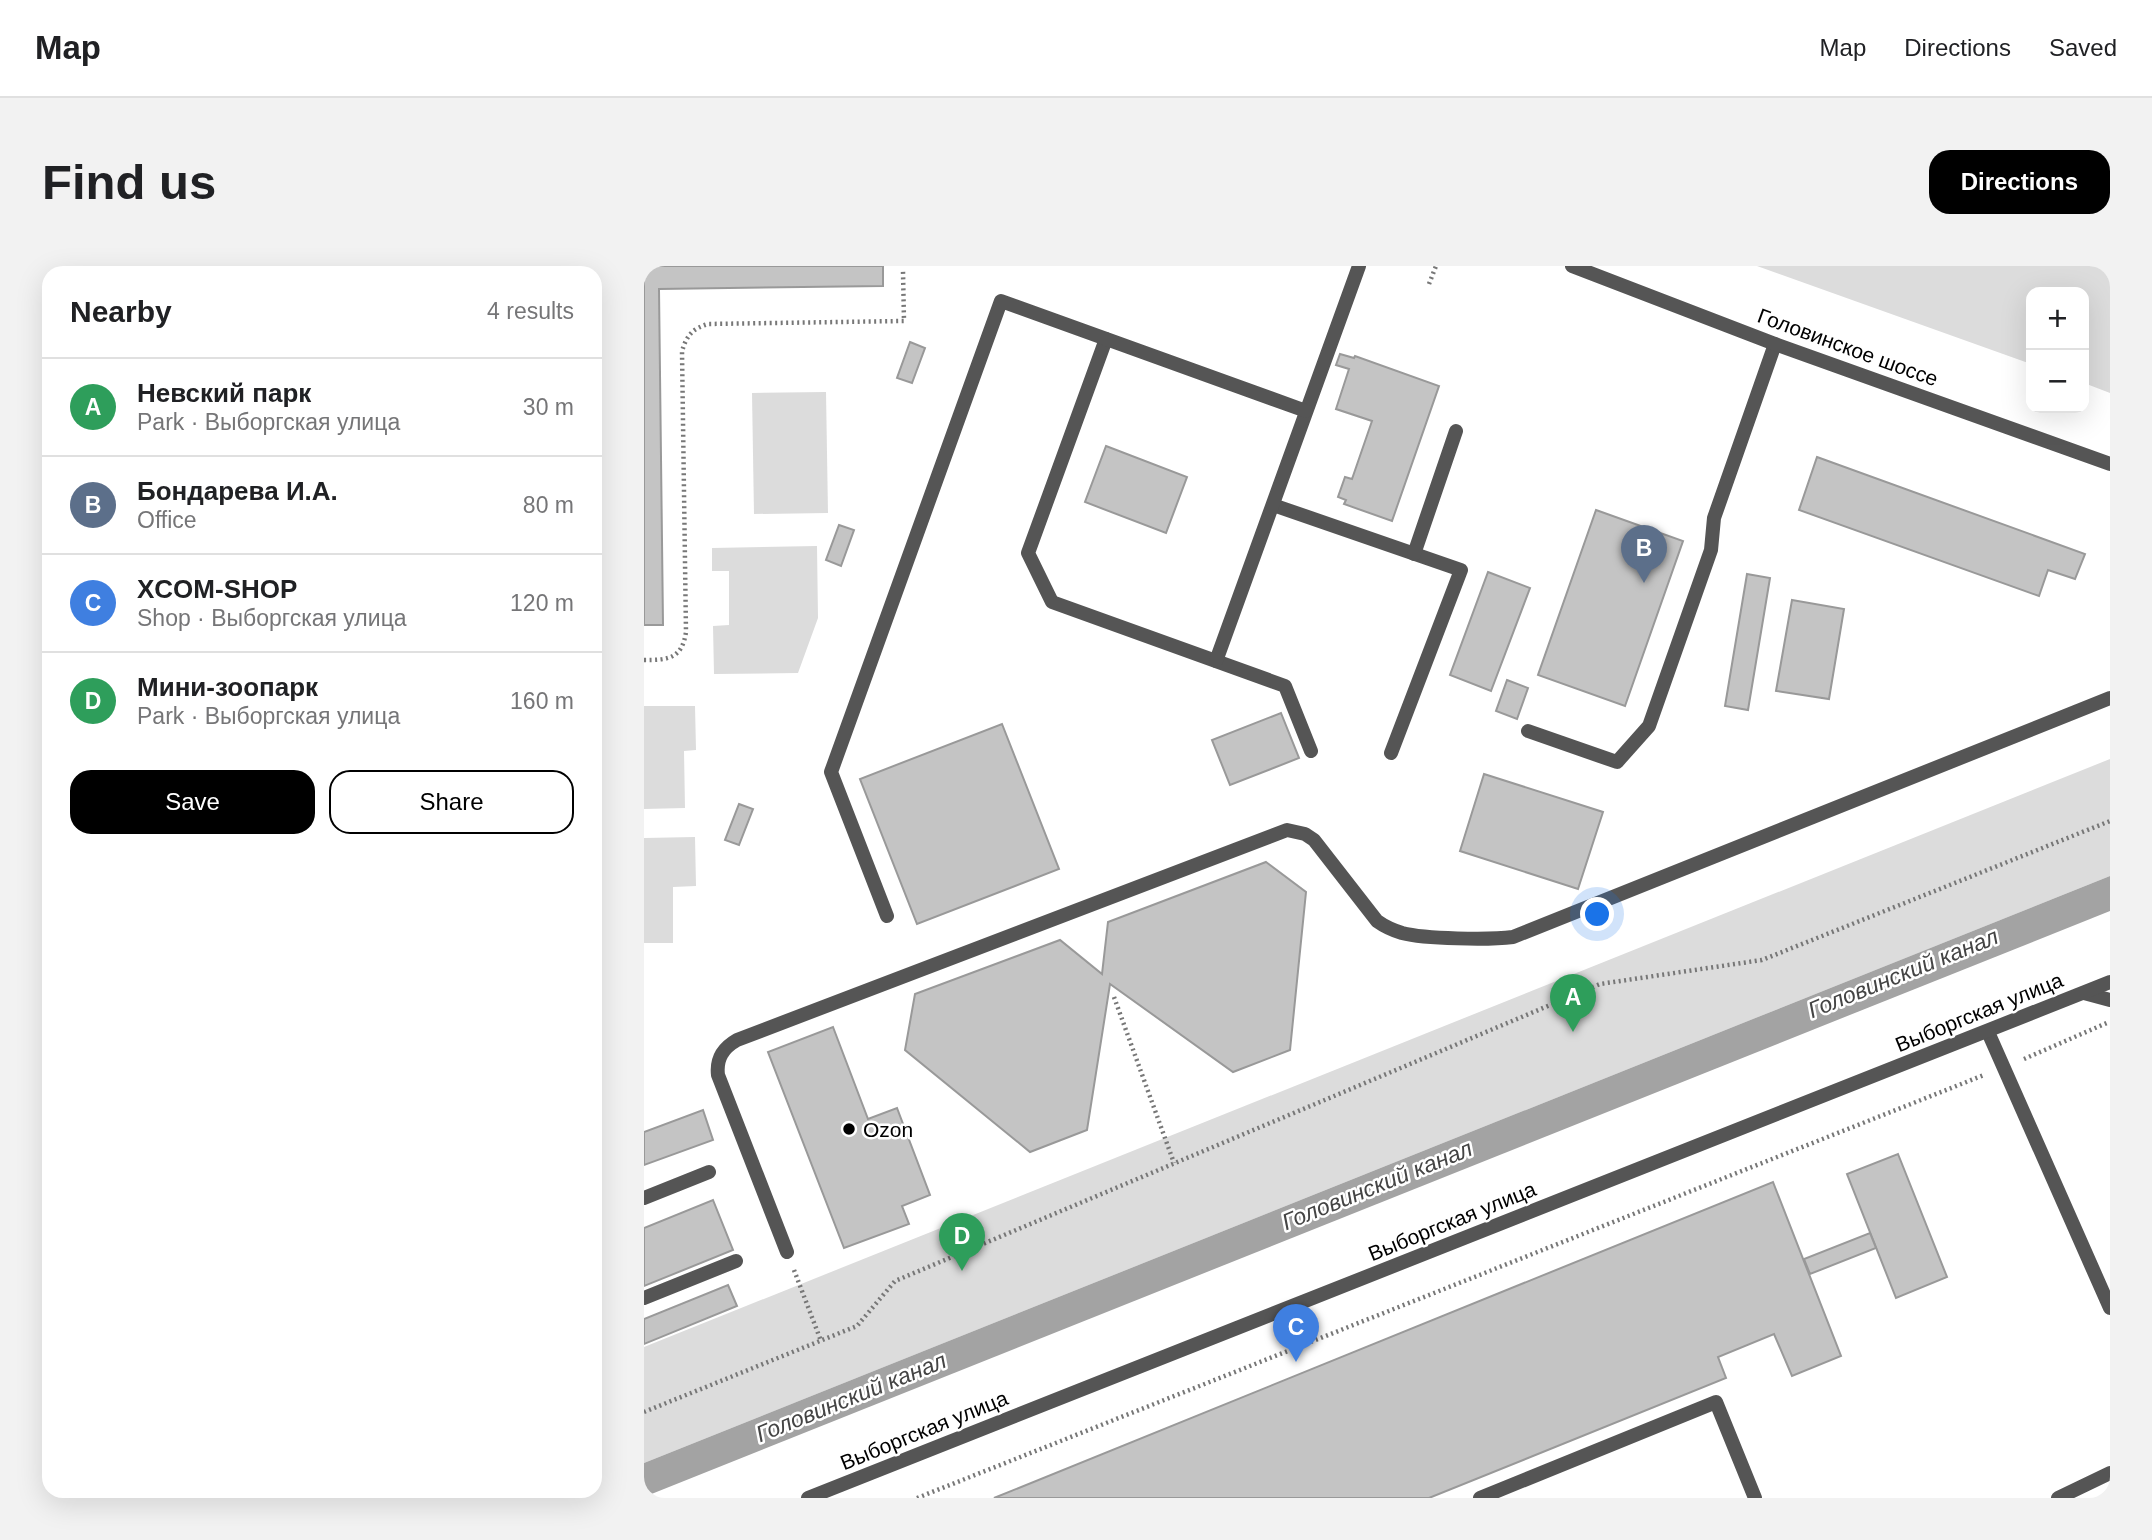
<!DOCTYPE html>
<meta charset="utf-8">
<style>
:root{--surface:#fff;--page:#f2f2f2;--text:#202124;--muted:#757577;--line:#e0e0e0;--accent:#000}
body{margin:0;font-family:Helvetica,sans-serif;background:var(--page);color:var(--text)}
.controls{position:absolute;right:21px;top:21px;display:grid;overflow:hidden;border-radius:14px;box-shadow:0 7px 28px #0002}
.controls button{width:63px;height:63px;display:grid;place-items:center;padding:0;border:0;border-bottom:2px solid var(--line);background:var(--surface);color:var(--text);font:35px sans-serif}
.you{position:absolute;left:954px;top:649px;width:24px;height:24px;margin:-18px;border:5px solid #fff;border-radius:50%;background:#1a73e8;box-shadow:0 0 0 10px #1a73e833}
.badge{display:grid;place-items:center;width:46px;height:46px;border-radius:50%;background:var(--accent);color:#fff;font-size:23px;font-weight:700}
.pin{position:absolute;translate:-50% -58px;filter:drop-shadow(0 2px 4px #0008)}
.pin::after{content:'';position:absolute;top:37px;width:24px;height:21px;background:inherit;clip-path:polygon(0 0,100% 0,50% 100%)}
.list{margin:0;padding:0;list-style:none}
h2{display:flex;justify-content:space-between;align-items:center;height:91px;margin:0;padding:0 28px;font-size:30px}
h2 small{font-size:23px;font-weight:400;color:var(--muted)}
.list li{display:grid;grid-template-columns:46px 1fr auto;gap:21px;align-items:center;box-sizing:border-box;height:98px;padding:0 28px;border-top:2px solid var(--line)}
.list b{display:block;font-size:26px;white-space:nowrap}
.list p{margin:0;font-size:23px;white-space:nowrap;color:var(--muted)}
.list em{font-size:23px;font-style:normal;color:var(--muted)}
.actions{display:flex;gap:14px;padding:21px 28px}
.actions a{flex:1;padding:16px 0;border:2px solid var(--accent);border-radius:21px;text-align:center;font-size:24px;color:var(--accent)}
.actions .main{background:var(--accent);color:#fff}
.map{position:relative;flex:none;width:1466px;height:1232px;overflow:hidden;border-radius:21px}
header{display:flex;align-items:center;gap:42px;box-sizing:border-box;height:98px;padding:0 35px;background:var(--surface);border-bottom:2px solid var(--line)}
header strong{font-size:33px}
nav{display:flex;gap:38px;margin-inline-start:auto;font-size:24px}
.intro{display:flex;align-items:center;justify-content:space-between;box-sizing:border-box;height:168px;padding:0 42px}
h1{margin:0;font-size:49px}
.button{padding:18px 32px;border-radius:21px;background:var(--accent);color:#fff;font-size:24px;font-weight:700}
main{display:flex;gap:42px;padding:0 42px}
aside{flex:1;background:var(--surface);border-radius:21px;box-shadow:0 7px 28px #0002}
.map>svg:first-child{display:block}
</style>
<header>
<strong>Map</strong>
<nav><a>Map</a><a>Directions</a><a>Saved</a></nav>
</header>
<div class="intro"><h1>Find us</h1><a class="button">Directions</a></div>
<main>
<aside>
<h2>Nearby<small>4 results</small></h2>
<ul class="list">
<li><span class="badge" style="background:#2e9e5b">A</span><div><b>Невский парк</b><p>Park · Выборгская улица</p></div><em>30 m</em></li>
<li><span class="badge" style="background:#5c6f8a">B</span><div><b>Бондарева И.А.</b><p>Office</p></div><em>80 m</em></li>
<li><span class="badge" style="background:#3f7fe0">C</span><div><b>XCOM-SHOP</b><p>Shop · Выборгская улица</p></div><em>120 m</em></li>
<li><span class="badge" style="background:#2e9e5b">D</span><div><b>Мини-зоопарк</b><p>Park · Выборгская улица</p></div><em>160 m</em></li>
</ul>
<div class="actions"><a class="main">Save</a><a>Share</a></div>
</aside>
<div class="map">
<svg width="1466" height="1232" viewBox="0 0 1466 1232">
<rect width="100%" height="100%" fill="#fff"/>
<g fill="#dcdcdc">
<polygon points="1113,0 1466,0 1466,127 1440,117 1440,26 1387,26 1387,98"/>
<polygon points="182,126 184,247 110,248 108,127"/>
<polygon points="173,280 174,352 154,407 70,408 69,360 85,359 85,305 68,305 68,282"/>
<polygon points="0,440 51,440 52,484 40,485 41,542 0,543"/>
<polygon points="1466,493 1466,610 0,1197 0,1081"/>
<polygon points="51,571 52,620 29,621 29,677 0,677 0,572"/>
</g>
<polygon fill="#a3a3a3" points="1466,610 1466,645 0,1231 0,1197"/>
<g fill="#c4c4c4" stroke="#999" stroke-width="2">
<polygon points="0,0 239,0 239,20 15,23 19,359 0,359"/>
<polygon points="266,76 281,82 268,117 253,112"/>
<polygon points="696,88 710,92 711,90 795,120 748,255 700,238 702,234 694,231 701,211 708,213 728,155 692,143 705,103 692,99"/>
<polygon points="462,180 543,211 522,267 441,236"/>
<polygon points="1173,191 1441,288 1431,313 1404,304 1395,330 1155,244"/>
<polygon points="952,244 1039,275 981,440 894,409"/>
<polygon points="195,259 210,264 197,300 182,294"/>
<polygon points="844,306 886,322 847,425 806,409"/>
<polygon points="1103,308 1126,312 1104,444 1081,440"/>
<polygon points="1148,334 1200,343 1185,433 1132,425"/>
<polygon points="863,414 884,422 873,453 852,445"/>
<polygon points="637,447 655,492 586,519 568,474"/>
<polygon points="358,458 415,603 273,658 216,513"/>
<polygon points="840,508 959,546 934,623 816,585"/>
<polygon points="95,538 109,543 95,579 81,574"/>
<polygon points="622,596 662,626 646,784 589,806 466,718 443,864 386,886 261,784 271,728 416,674 458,708 464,656"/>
<polygon points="189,761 224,853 253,842 286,929 258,940 265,958 200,982 124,786"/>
<polygon points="59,844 69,874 0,899 0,866"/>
<polygon points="1254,888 1303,1011 1252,1032 1203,908"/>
<polygon points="1129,916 1197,1090 1148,1110 1130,1068 1074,1091 1082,1112 785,1232 350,1232"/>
<polygon points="69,934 89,984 0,1020 0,962"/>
<polygon points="1226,967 1232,982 1166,1008 1160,993"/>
<polygon points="84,1019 93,1040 0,1078 0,1053"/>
</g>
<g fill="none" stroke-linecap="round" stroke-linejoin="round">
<g stroke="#777" stroke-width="4.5" stroke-dasharray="2 3.5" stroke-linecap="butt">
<polyline points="785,18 792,0"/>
<path d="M0 394C24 394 38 393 42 366L38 85C43 69 48 63 64 58L260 55 259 5"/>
<polyline points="470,731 530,897"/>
<polyline points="1380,793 1465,756"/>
<polyline points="150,1004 177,1075"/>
<polyline points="0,1146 213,1060 251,1015 956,718 1118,694 1466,555"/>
<polyline points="273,1232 1340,809"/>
</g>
<g stroke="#555" stroke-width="14">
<polyline points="462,73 384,287 408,336 641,420 667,485"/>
<polyline points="629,239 817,304 747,487"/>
<polyline points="770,288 812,165"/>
<polyline points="572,395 715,0"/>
<polyline points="884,465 973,496 1005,460 1067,284 1070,252 1131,78"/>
<polyline points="243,650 187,506 357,35 662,145"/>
<polyline points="1440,727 1466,734"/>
<polyline points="1344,766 1466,1042"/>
<polyline points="0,932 65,906"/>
<path d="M143 986 74 809C72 792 79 782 93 774L643 564 661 568 670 574 733 655C740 660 748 664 758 667 781 673 845 674 869 671L1466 432"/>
<polyline points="0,1032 92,995"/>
<polyline points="836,1232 1072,1136 1111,1232"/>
<polyline points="1414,1232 1466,1207"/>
</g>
<g stroke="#555" stroke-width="14">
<polyline points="928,0 1131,78 1466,198"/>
<polyline points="164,1232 1466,716"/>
</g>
</g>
<circle fill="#000" stroke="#fff" stroke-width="2.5" cx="205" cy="863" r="7"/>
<g text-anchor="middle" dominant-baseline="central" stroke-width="5" stroke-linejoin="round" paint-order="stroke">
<g font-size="21" fill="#000" stroke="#fff">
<text transform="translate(1204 81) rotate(20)">Головинское шоссе</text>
<text transform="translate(1335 746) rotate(-22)">Выборгская улица</text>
<text transform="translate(808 955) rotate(-22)">Выборгская улица</text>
<text transform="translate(280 1164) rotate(-22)">Выборгская улица</text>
</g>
<g font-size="21" fill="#000" stroke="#fff" text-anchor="start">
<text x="219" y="863">Ozon</text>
</g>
<g font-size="23" font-style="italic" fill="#444" stroke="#fff">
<text transform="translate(1259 707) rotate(-22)">Головинский канал</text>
<text transform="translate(733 919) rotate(-22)">Головинский канал</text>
<text transform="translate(207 1131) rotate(-22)">Головинский канал</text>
</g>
</g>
</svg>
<div class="controls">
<button>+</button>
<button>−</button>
</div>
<div class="you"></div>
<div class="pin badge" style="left:929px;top:766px;background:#2e9e5b">A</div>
<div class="pin badge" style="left:1000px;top:317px;background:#5c6f8a">B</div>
<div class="pin badge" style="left:652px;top:1096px;background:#3f7fe0">C</div>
<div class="pin badge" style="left:318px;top:1005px;background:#2e9e5b">D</div>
</div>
</main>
